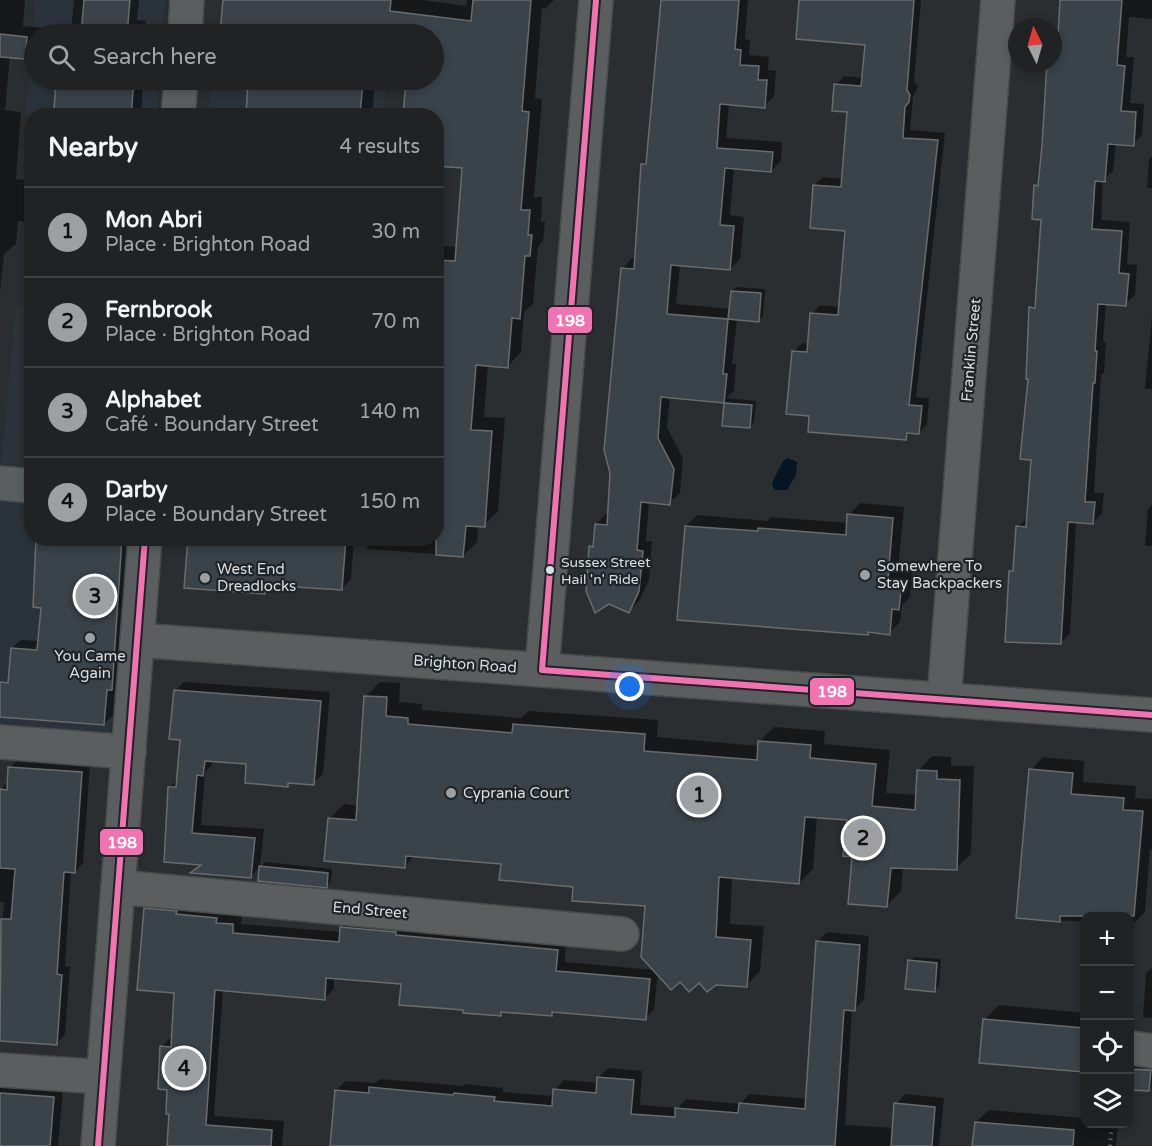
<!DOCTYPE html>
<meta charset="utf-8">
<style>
:root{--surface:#202224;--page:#282a2c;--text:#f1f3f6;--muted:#a2a4a6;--line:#3d3f41;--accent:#9da0a2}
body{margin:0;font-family:"Varela Round",sans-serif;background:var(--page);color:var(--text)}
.controls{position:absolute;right:18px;bottom:18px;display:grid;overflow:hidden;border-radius:12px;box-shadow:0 3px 9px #0003}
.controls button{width:54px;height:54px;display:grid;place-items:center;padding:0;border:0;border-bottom:2px solid var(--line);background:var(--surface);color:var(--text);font:30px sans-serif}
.compass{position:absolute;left:1008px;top:18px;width:54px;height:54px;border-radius:50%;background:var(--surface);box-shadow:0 3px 9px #0003;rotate:355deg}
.you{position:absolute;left:630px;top:687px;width:21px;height:21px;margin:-15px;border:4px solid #fff;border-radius:50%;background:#1a73e8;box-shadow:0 0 0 9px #1a73e833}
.badge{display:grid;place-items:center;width:39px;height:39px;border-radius:50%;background:var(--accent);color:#111;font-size:20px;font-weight:700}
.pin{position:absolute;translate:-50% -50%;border:3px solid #fff;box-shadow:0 2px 6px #0006}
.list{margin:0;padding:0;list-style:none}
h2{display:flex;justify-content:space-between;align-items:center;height:78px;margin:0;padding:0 24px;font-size:26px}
h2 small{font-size:20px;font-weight:400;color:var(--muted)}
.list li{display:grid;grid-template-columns:39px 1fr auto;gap:18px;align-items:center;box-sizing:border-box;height:90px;padding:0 24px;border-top:2px solid var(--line)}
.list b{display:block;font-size:22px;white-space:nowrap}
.list p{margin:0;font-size:20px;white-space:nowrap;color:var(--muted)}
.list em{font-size:20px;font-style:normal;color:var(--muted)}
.icon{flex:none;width:33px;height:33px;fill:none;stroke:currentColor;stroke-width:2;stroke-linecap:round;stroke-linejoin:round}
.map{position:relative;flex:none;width:1152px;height:1146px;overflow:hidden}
.search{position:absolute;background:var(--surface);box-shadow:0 3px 9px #0003;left:24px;top:24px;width:420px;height:66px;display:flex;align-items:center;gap:15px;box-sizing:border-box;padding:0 21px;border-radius:33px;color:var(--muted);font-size:22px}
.panel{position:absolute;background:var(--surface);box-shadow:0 3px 9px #0003;left:24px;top:108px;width:420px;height:438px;border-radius:24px}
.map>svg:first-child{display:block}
</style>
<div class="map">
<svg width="1152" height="1146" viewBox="0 0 1152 1146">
<rect width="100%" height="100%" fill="#2b2e30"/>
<g fill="#2a333b">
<polygon points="35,0 165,0 162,34 34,34 34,80 159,80 157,115 26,115"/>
<polygon points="211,80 386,80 383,115 208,116"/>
<polygon points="16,306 31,307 31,465 1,464"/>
<polygon points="0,499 31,502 32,538 127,539 109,732 0,724"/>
</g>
<polygon fill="#041523" points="788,458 797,462 796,475 787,490 775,490 772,485 773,481 783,461"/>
<g fill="#0007">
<polygon points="0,0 25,0 23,26 71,30 74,0 139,0 137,20 146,21 145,34 34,34 34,58 10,56 5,110 21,112 16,179 32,181 32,222 18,221 16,244 4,254 0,292"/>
<polygon points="224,0 423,0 466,6 467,0 554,0 545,9 542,8 535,98 542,99 534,197 542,197 541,222 545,222 543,241 538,247 533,304 524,312 521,352 508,366 488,364 484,417 505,418 498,511 484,525 478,525 477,542 463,556 367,549 368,538 436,538 442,445 436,444 436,245 457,247 464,167 436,116 407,85 375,83 372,116 247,116 250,80 434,80 434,34 221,34"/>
<polygon points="663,0 748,0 745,39 750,40 749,55 769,57 768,70 776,71 774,96 764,106 729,104 726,138 782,142 781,161 771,171 734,168 730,215 744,217 740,259 730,269 680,265 676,304 731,309 732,291 736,287 765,289 763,316 758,320 737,319 732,364 736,364 734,391 726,398 756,401 754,422 750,427 724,424 726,401 670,396 667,428 683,458 680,493 669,503 649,502 646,541 652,541 649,580 639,601 628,611 591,547 594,544 596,524 606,514 609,514 622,269 632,258 636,259 643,164 648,159"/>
<polygon points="801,0 921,0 914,81 918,86 913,97 910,130 945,133 916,397 929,398 927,424 919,433 911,432 905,438 811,415 793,352 802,343 809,344 812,314 820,305 840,307 846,229 814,185 823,177 843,179 849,111 836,85 844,76 864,78 866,43"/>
<polygon points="1062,0 1152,0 1152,19 1129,17 1126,57 1134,57 1130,103 1144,104 1142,135 1133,144 1116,143 1113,171 1103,180 1101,220 1130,222 1127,264 1137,265 1135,295 1125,304 1106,303 1103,342 1106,342 1104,373 1101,375 1094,493 1104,493 1102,513 1093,523 1076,521 1070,634 1060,643 1010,571 1015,567 1017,527 1028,518 1033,458 1030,378 1031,308 1037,302 1042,218 1036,186 1040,182 1048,63 1053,63 1053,35 1060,28"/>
<polygon points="58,80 143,80 141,116 60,116 61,109 55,109"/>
<polygon points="1152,156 1152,188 1147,188 1149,159"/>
<polygon points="1152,316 1152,389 1145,389"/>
<polygon points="860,503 904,507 898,570 912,571 910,597 902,605 900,622 889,633 870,631 867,634 686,526 698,515 767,521 771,517 848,523 849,515"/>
<polygon points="1152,505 1152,546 1145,546 1148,509"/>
<polygon points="38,538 130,538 120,680 115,685 113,715 104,724 12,648 21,640 39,641 42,606"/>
<polygon points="189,538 354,538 351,579 342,589 273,584 264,593"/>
<polygon points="184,682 330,692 323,774 313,783 292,782 287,786 248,762 212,760 212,765 205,772 201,825 264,829 260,867 250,877 193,872 201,864 170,787 178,779 181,738 175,691"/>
<polygon points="380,682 400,683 399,702 422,704 422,710 521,718 529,711 658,720 657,737 759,746 760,741 774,727 825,731 824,744 890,750 886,793 917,795 918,771 932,756 951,757 951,766 974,766 971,854 956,868 903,866 901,891 887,905 854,855 848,818 817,816 813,869 799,883 732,877 730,924 764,926 760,971 746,986 680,979 658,973 654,1009 645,1019 555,1011 551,1014 505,1010 500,1015 465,1009 403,983 334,977 334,989 325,998 223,989 214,1116 284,1121 282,1146 168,1146 171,1113 162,1046 171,1037 173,1037 176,992 146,909 155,900 226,909 225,914 242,915 241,924 341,932 341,928 351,919 566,941 565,962 655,970 647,905 574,885 502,862 415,855 405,866 329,819 344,804 359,806 366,696"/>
<polygon points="1043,757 1084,761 1083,782 1136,786 1135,798 1152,799 1152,850 1150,849 1145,912 1133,924 1130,924 1130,916 1084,916 1084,922 1018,917 1031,770"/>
<polygon points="18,759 90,764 83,863 75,872 71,871 65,966 70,967 65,1034 57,1043 0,1039 0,951 4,902 0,902 0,790 9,781 10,768"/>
<polygon points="265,862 332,869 331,882 327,886 261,867"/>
<polygon points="827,932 869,936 864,1000 854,1009 852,1009 845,1125 894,1128 896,1104 905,1094 944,1098 939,1146 331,1146 336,1090 346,1081 375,1083 380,1079 463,1086 465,1084 503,1088 503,1092 554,1096 555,1090 564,1080 598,1083 599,1077 608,1068 642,1071 640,1105 678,1108 686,1099 740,1104 749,1094 807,1099 817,942"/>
<polygon points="914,957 941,959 939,986 935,990 909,961"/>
<polygon points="1152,968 1152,1018 1143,1017 1146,973"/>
<polygon points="999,1005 1084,1013 1084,1071 980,1062 984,1020"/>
<polygon points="1130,1064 1152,1066 1152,1086 1148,1090 1130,1088"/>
<polygon points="0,1083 63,1088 58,1146 0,1146"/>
<polygon points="989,1110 1084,1118 1084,1124 1118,1124 1116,1146 974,1146 976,1122"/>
</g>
<g fill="#3a434a" stroke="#696c6d" stroke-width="1.5">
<polygon points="84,0 130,0 127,34 81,34"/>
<polygon points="223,0 391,0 390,11 471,21 473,0 531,0 522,111 529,112 521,210 530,210 528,235 532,235 530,256 525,256 520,319 512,318 508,368 476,365 471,430 492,431 485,527 466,526 463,557 436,555 436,495 441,437 436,437 436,260 455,261 462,168 436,166 436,116 403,116 406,80 434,80 434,34 220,34"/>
<polygon points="661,0 739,0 735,49 741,50 740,65 759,66 758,80 767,80 765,108 720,104 717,148 773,152 771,172 725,168 720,225 734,226 730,270 671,265 667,314 728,319 723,374 727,374 724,403 661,397 658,438 674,469 670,505 641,502 637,550 643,551 639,591 629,613 609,604 595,613 586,591 589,546 593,547 595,524 607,525 610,473 604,450 621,268 634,269 641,164 646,164"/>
<polygon points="799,0 914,0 907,90 910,95 909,102 905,107 903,138 938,140 909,405 922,406 919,434 907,433 906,440 808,432 809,416 786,414 792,351 807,352 810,313 838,315 845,231 810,228 813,185 841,187 847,112 832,111 834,84 861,86 865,45 796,39"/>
<polygon points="1060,0 1122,0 1117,65 1125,66 1121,111 1136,112 1134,146 1108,144 1105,182 1095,181 1092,229 1122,231 1119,273 1129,274 1126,306 1098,304 1095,351 1097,351 1095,383 1093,383 1085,502 1095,502 1093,524 1068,522 1061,644 1005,642 1009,571 1013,571 1016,526 1026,527 1031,460 1020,459 1028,379 1026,379 1029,307 1035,308 1041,220 1032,219 1034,185 1038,186 1042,145 1047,63 1053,63 1053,35 1058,35"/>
<polygon points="0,34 27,37 25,59 0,57"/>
<polygon points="56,80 134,80 131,116 54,110"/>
<polygon points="248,80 363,80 360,116 246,116"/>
<polygon points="731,291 761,293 759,322 728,319"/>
<polygon points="724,403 752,405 750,428 722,426"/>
<polygon points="847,514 893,518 888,580 902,581 899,610 892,609 890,635 868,632 868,635 677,620 685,526 758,531 758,528 846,535"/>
<polygon points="36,538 122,538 112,690 107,690 104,725 0,717 0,682 8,683 11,648 37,650 41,608 33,607"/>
<polygon points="188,538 257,538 285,541 285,538 346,538 342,590 265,585 265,594 184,588"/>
<polygon points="174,690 321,701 314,785 288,783 288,787 245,783 246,764 205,761 203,776 197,775 192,833 255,838 251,878 190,873 201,865 164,862 168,787 176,787 180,740 169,739"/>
<polygon points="364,696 387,697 386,716 408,718 408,724 512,733 513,724 645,734 644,751 757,760 758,741 811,745 810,758 876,764 872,806 915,810 917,770 937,771 937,779 960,780 957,870 891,868 887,907 848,904 852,857 843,856 847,820 805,817 799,884 719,877 716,937 751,940 747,987 716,985 707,992 699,983 689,992 680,982 671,990 641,957 645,906 572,901 573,887 499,880 501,864 406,856 405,868 324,861 328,818 356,820"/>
<polygon points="8,767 82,772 75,873 64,872 57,974 62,975 57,1045 0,1041 1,919 11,919 15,869 0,868 0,789 7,790"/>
<polygon points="1029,769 1073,773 1071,794 1124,798 1123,810 1143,811 1134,916 1060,916 1060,922 1016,918"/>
<polygon points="259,866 328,873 327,888 258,881"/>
<polygon points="144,908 177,911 176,914 217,918 216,923 233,924 233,933 339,942 340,927 396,932 396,935 558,950 556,971 650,979 646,1020 552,1012 552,1016 501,1012 501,1016 463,1013 463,1010 399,1005 401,984 326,978 325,1000 215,990 206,1125 272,1130 271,1146 167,1146 169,1114 166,1114 167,1090 158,1089 160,1046 171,1047 174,993 137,990"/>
<polygon points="816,941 860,945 855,1011 844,1010 835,1146 330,1146 335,1090 369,1093 369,1087 453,1095 454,1093 495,1097 494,1101 552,1106 553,1089 596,1093 597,1077 634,1080 631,1114 675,1117 675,1108 738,1113 739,1103 805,1109"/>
<polygon points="908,960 937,963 935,992 905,989"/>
<polygon points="983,1019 1084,1028 1084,1072 979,1063"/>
<polygon points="1130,1069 1151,1070 1149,1091 1130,1090"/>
<polygon points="0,1093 54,1097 50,1146 0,1146"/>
<polygon points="894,1103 935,1107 932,1146 891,1146"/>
<polygon points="975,1122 1074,1130 1073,1146 972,1146"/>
</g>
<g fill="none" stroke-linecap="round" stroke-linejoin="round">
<defs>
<g id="minor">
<polyline points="185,34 187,0"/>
<polyline points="178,116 181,80"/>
<polyline points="0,483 32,486"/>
<polyline points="137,640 1152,715"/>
<polyline points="542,670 596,0"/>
<polyline points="944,700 998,0"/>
<polyline points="0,742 129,752"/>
<polyline points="118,887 622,934"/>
<polyline points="1132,1048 1152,1051"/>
<polyline points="0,1070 103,1077"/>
<polyline points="98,1146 145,538"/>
</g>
</defs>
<use href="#minor" stroke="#474b4c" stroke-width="36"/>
<polyline stroke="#606264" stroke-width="4" stroke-dasharray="1.5 4.5" stroke-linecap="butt" points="1110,1146 1112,1124"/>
<use href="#minor" stroke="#5b5e5f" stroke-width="33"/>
<defs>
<g id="bus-1">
<polyline points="596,0 542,670 1152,715"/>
<polyline points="98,1146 145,538"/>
</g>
</defs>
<use href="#bus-1" stroke="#1f2428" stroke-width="10"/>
<use href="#bus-1" stroke="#f272b2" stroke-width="6"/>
</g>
<circle fill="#dadee0" stroke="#1f2428" stroke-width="2" cx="550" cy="570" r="5"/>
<g fill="#9da0a2" stroke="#1f2428" stroke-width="2">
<circle cx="865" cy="575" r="6"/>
<circle cx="205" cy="578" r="6"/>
<circle cx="90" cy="638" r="6"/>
<circle cx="451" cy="793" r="6"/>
</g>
<g text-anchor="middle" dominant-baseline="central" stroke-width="4.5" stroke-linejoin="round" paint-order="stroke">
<g font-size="14" fill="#dadee0" stroke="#1f2428" text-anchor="start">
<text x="561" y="562">Sussex Street<tspan x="561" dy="17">Hail 'n' Ride</tspan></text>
</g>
<g font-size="15" fill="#dadee0" stroke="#1f2428">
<text transform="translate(971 350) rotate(-85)">Franklin Street</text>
<text transform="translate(465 664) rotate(4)">Brighton Road</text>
<text transform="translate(370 910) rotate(5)">End Street</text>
</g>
<g font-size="15" fill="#dadee0" stroke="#1f2428" text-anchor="start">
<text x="877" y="566">Somewhere To<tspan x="877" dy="17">Stay Backpackers</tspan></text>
<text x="217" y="569">West End<tspan x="217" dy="17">Dreadlocks</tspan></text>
<text x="90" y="656" text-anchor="middle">You Came<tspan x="90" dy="17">Again</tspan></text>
<text x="463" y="793">Cyprania Court</text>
</g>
</g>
<g stroke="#1f2428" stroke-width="2">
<rect x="547" y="306" width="46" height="28" rx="6" fill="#f272b2"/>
<rect x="809" y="677" width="46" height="29" rx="6" fill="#f272b2"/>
<rect x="99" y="828" width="45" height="28" rx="6" fill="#f272b2"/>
</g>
<g font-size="16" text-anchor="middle" font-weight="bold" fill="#fff">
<text x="570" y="326">198</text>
<text x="832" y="697">198</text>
<text x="122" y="848">198</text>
</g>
</svg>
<div class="controls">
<button>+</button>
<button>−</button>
<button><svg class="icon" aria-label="locate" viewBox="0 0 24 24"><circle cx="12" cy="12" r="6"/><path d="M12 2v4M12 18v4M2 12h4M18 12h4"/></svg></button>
<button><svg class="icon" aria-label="layers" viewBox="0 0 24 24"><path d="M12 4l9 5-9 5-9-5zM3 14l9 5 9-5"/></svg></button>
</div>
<svg class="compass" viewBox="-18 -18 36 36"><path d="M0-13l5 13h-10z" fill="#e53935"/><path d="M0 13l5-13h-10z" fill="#a2a4a6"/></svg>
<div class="you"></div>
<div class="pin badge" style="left:699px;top:795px">1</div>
<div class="pin badge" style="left:863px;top:838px">2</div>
<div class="pin badge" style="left:95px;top:596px">3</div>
<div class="pin badge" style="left:184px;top:1068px">4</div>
<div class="search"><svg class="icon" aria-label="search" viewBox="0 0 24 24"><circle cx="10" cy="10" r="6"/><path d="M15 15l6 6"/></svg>Search here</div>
<section class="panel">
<h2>Nearby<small>4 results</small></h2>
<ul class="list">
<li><span class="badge">1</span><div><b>Mon Abri</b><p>Place · Brighton Road</p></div><em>30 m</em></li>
<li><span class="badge">2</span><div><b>Fernbrook</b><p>Place · Brighton Road</p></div><em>70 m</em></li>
<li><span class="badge">3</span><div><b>Alphabet</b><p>Café · Boundary Street</p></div><em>140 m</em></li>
<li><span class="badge">4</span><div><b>Darby</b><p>Place · Boundary Street</p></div><em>150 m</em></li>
</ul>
</section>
</div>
